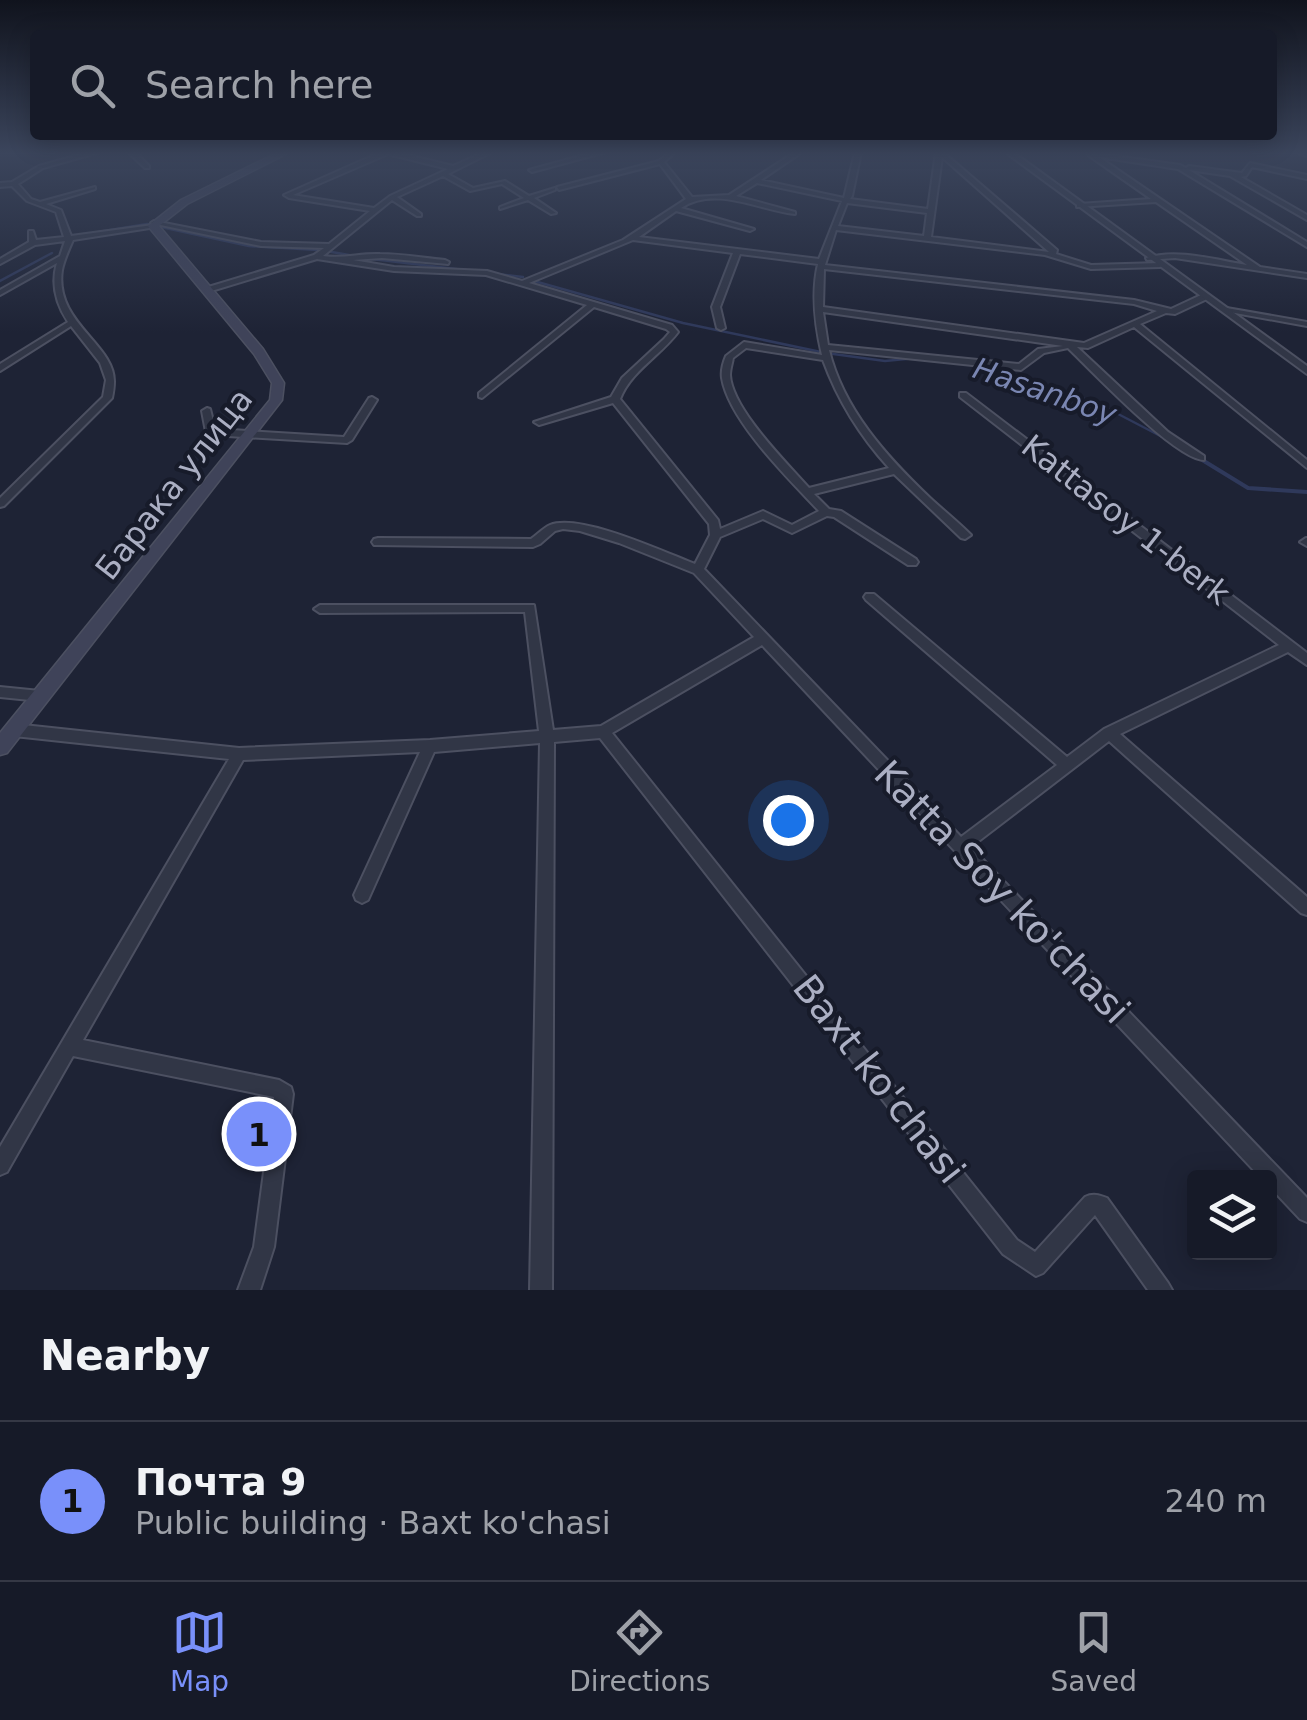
<!DOCTYPE html>
<meta charset="utf-8">
<style>
:root{--surface:#161a28;--page:#1f2330;--text:#f1f3f6;--muted:#9ea1a8;--line:#353845;--accent:#7990fa}
body{margin:0;font-family:"DejaVu Sans",sans-serif;background:var(--page);color:var(--text)}
.controls{position:absolute;right:30px;bottom:30px;display:grid;overflow:hidden;border-radius:10px;box-shadow:0 5px 25px #0003}
.controls button{width:90px;height:90px;display:grid;place-items:center;padding:0;border:0;border-bottom:2px solid var(--line);background:var(--surface);color:var(--text);font:50px sans-serif}
.you{position:absolute;left:788px;top:820px;width:35px;height:35px;margin:-25px;border:8px solid #fff;border-radius:50%;background:#1a73e8;box-shadow:0 0 0 15px #1a73e833}
.badge{display:grid;place-items:center;width:65px;height:65px;border-radius:50%;background:var(--accent);color:#111;font-size:32px;font-weight:700}
.pin{position:absolute;translate:-50% -50%;border:5px solid #fff;box-shadow:0 2px 10px #0006}
.list{margin:0;padding:0;list-style:none}
h2{display:flex;justify-content:space-between;align-items:center;height:130px;margin:0;padding:0 40px;font-size:42px}
h2 small{font-size:32px;font-weight:400;color:var(--muted)}
.list li{display:grid;grid-template-columns:65px 1fr auto;gap:30px;align-items:center;box-sizing:border-box;height:160px;padding:0 40px;border-top:2px solid var(--line)}
.list b{display:block;font-size:38px;white-space:nowrap}
.list p{margin:0;font-size:32px;white-space:nowrap;color:var(--muted)}
.list em{font-size:32px;font-style:normal;color:var(--muted)}
.icon{flex:none;width:55px;height:55px;fill:none;stroke:currentColor;stroke-width:2;stroke-linecap:round;stroke-linejoin:round}
.map{position:relative;flex:none;width:1307px;height:1290px;overflow:hidden}
.search{position:absolute;background:var(--surface);box-shadow:0 5px 25px #0003;left:30px;right:30px;top:30px;height:110px;display:flex;align-items:center;gap:25px;box-sizing:border-box;padding:0 35px;border-radius:10px;color:var(--muted);font-size:38px}
.sheet{height:290px;background:var(--surface)}
nav{display:flex;justify-content:space-around;align-items:center;box-sizing:border-box;height:140px;border-top:2px solid var(--line);background:var(--surface);font-size:28px;color:var(--muted)}
nav a{display:grid;justify-items:center;gap:5px}
nav .on{color:var(--accent)}
.map>svg:first-child{display:block}
</style>
<div class="map">
<svg width="1307" height="1290" viewBox="0 0 1307 1290">
<rect width="100%" height="100%" fill="#1e2335"/>
<g fill="none" stroke-linecap="round" stroke-linejoin="round">
<g stroke="#2f395b" stroke-width="2.5">
<polyline points="92,233 147,224 249,246 318,250"/>
<polyline points="326,251 349,255"/>
<polyline points="364,258 523,277"/>
<polyline points="0,281 52,253"/>
<polyline points="534,281 683,323 821,352"/>
<polyline points="826,353 885,361 916,358"/>
<polyline points="974,365 1097,403 1170,441"/>
</g>
<polyline stroke="#2f395b" stroke-width="4" points="1199,458 1248,488 1307,492"/>
<defs>
<g id="minor">
<path d="M89 152H100L43 168 18 184 31 199 40 202 95 187V189L46 204 61 210 71 236 153 225 156 227 73 240C69 249 64 260 62 270 54 323 115 344 114 382 114 388 113 393 112 398L4 506 0 507V498L103 397 106 380 100 363 71 326 0 371V364L68 322C56 304 51 283 57 263L0 295V290L60 256 65 241 35 245 0 264V259L29 242V231H33L36 240 64 237 56 212 27 201 12 186 0 187V183L12 182 39 166Z"/>
<polygon points="128,152 135,152 149,166 149,168 145,168"/>
<path d="M381 152H396L453 166 484 152H492L448 174 473 188 505 181 529 196 555 188V190L534 198 556 213 551 214 528 200 500 209V207L524 198 502 184 470 191 443 176 397 197 421 214V216H417L392 200 323 256C345 259 359 253 380 254 402 254 423 258 445 260L449 262 448 264 382 258 353 260 394 267 487 271 522 281 623 240 686 199 660 164 559 190 557 187 659 161 669 152H676L664 162 692 197 729 195 795 152H802L761 180 844 198 855 152H861L852 196 850 199 928 209 936 152H943L1057 250 1056 254 1091 265 1160 263 1164 265 1160 267 1091 269 1045 255 836 230 825 265 1134 300 1171 309 1201 295H1207V299L1175 314 1166 313 1140 324 1307 460V468L1134 327 1088 348 1077 347 1168 432 1204 456V460C1175 459 1093 372 1068 348L1044 353 1021 370 829 350C843 409 887 457 930 498 943 510 958 522 971 535L965 539 961 538 894 474 814 494 829 509 841 511 916 559 918 562 916 565H908L834 517 827 516 792 533 763 519 720 537 704 569 961 837 1057 765 866 600 864 597 866 594H874L1067 757 1104 729 1279 645 960 397V393H966L1307 653V665L1288 652 1120 734 1307 897V915L1301 913 1109 741 971 847 1307 1198V1222L1300 1219 1270 1187V1178H1261L762 645 612 733 1017 1240 1035 1252 1085 1197C1093 1193 1099 1195 1107 1198L1168 1283 1172 1290H1148L1095 1215 1043 1273 1036 1276 1003 1254 600 738 554 742 552 1290H530L540 743 434 752 368 900 362 903 356 900 354 895 420 752 243 760 83 1040 279 1080 291 1087 293 1094 274 1247 260 1290H238L254 1247 274 1097 73 1056 7 1172 0 1175V1147L229 759 14 736 9 734 7 730 9 726 14 724 239 748 430 740 539 731 525 612 320 613 314 609 320 605H534L553 730 601 726 754 637 694 573 619 543 580 531 563 529 555 531 540 544 533 547 374 545 372 542 374 539 378 538 531 539C537 535 543 528 550 525 580 513 664 552 695 564L710 535 709 524 613 403 539 425 534 422 611 397 622 378 664 339 670 332 666 329 594 307 482 398 479 397V393L587 305 486 275 394 271 317 259 208 292H205V288L314 255 324 248 261 246 151 223 154 221 261 242 329 244 370 211 289 198 284 195ZM388 154 448 169 390 196 374 208 293 195ZM942 157 1049 252 931 237ZM757 183 842 201 819 259 639 237 676 211 750 231 754 229 681 208C715 185 759 210 795 214V212L736 196ZM847 203 927 213 924 236 838 226ZM633 240 733 253 712 307 717 328 721 330 725 328 720 307 740 254 818 264C811 294 815 325 822 355L744 342 726 356C723 363 721 371 722 378 729 421 790 480 819 511L792 525 763 511 720 529 718 520 620 399C631 371 660 356 678 332L672 325 529 283ZM824 269 1134 304 1157 311 1084 343 823 307ZM823 312 1063 346 1038 349 1019 364 828 345ZM746 348 823 360C838 401 860 436 889 468L809 488C786 462 732 409 730 375 730 369 732 364 733 358Z"/>
<polygon points="595,152 606,152 532,172 529,170"/>
<path d="M1087 152 1180 165 1186 168 1189 166 1242 173 1250 163 1307 175V179L1252 167 1246 176 1241 177 1307 215V220L1230 176 1189 170 1307 242V247L1178 169 1099 157 1260 267 1307 274V278L1175 258 1147 260 1146 258C1177 248 1216 260 1247 265L1156 202 1077 207V205L1079 204 1151 199 1088 155Z"/>
<polygon points="1297,152 1307,152 1307,156 1298,153"/>
<polygon points="1221,307 1307,322 1307,326 1224,311 1220,309"/>
<polygon points="372,397 377,400 352,440 347,443 211,435 206,432 202,411 207,408 210,409 215,429 344,437 369,398"/>
<polygon points="1306,538 1307,538 1307,546 1300,542"/>
<polygon points="0,687 40,691 45,692 47,696 45,700 40,701 0,697"/>
</g>
<polygon id="tertiary" points="1005,152 1013,152 1307,366 1307,374"/>
<polygon id="secondary" points="279,152 290,152 187,204 159,226 263,349 284,383 282,400 7,753 0,755 0,733 270,400 272,383 254,354 148,226 181,200"/>
</defs>
<use href="#minor" stroke="#4c5061" stroke-width="4"/>
<use href="#tertiary" stroke="#4c5061" stroke-width="4"/>
<use href="#secondary" stroke="#4c5061" stroke-width="3"/>
<use href="#minor" fill="#313646" fill-rule="evenodd"/>
<use href="#tertiary" fill="#313646" fill-rule="evenodd"/>
<use href="#secondary" fill="#3f4359" fill-rule="evenodd"/>
</g>
<linearGradient id="sky" x2="0" y2="1"><stop stop-color="#10131d"/><stop offset="0.46" stop-color="#3b455c"/><stop offset="1" stop-color="#3b455c" stop-opacity="0"/></linearGradient>
<rect width="1307" height="333" fill="url(#sky)"/>
<g text-anchor="middle" dominant-baseline="central" stroke-width="8" stroke-linejoin="round" paint-order="stroke">
<g font-size="30" font-style="italic" fill="#7a86b2" stroke="#171b2a">
<text transform="translate(1045 391) rotate(19)">Hasanboy</text>
</g>
<g font-size="32" fill="#abafc3" stroke="#171b2a">
<text transform="translate(174 484) rotate(-52)">Барака улица</text>
<text transform="translate(1126 520) rotate(38)">Kattasoy 1-berk</text>
</g>
<g font-size="38" fill="#abafc3" stroke="#171b2a">
<text transform="translate(1002 892) rotate(46)">Katta Soy ko'chasi</text>
<text transform="translate(879 1079) rotate(52)">Baxt ko'chasi</text>
</g>
</g>
</svg>
<div class="controls">
<button><svg class="icon" aria-label="layers" viewBox="0 0 24 24"><path d="M12 4l9 5-9 5-9-5zM3 14l9 5 9-5"/></svg></button>
</div>
<div class="you"></div>
<div class="pin badge" style="left:259px;top:1134px">1</div>
<div class="search"><svg class="icon" aria-label="search" viewBox="0 0 24 24"><circle cx="10" cy="10" r="6"/><path d="M15 15l6 6"/></svg>Search here</div>
</div>
<section class="sheet">
<h2>Nearby<small></small></h2>
<ul class="list">
<li><span class="badge">1</span><div><b>Почта 9</b><p>Public building · Baxt ko'chasi</p></div><em>240 m</em></li>
</ul>
</section>
<nav>
<a class="on"><svg class="icon" aria-label="map" viewBox="0 0 24 24"><path d="M3 6l6-2 6 2 6-2v14l-6 2-6-2-6 2zM9 4v14M15 6v14"/></svg>Map</a>
<a><svg class="icon" aria-label="directions" viewBox="0 0 24 24"><path d="M12 3l9 9-9 9-9-9zM9 14v-3h6M13 9l2 2-2 2"/></svg>Directions</a>
<a><svg class="icon" aria-label="saved" viewBox="0 0 24 24"><path d="M7 4h10v16l-5-4-5 4z"/></svg>Saved</a>
</nav>
